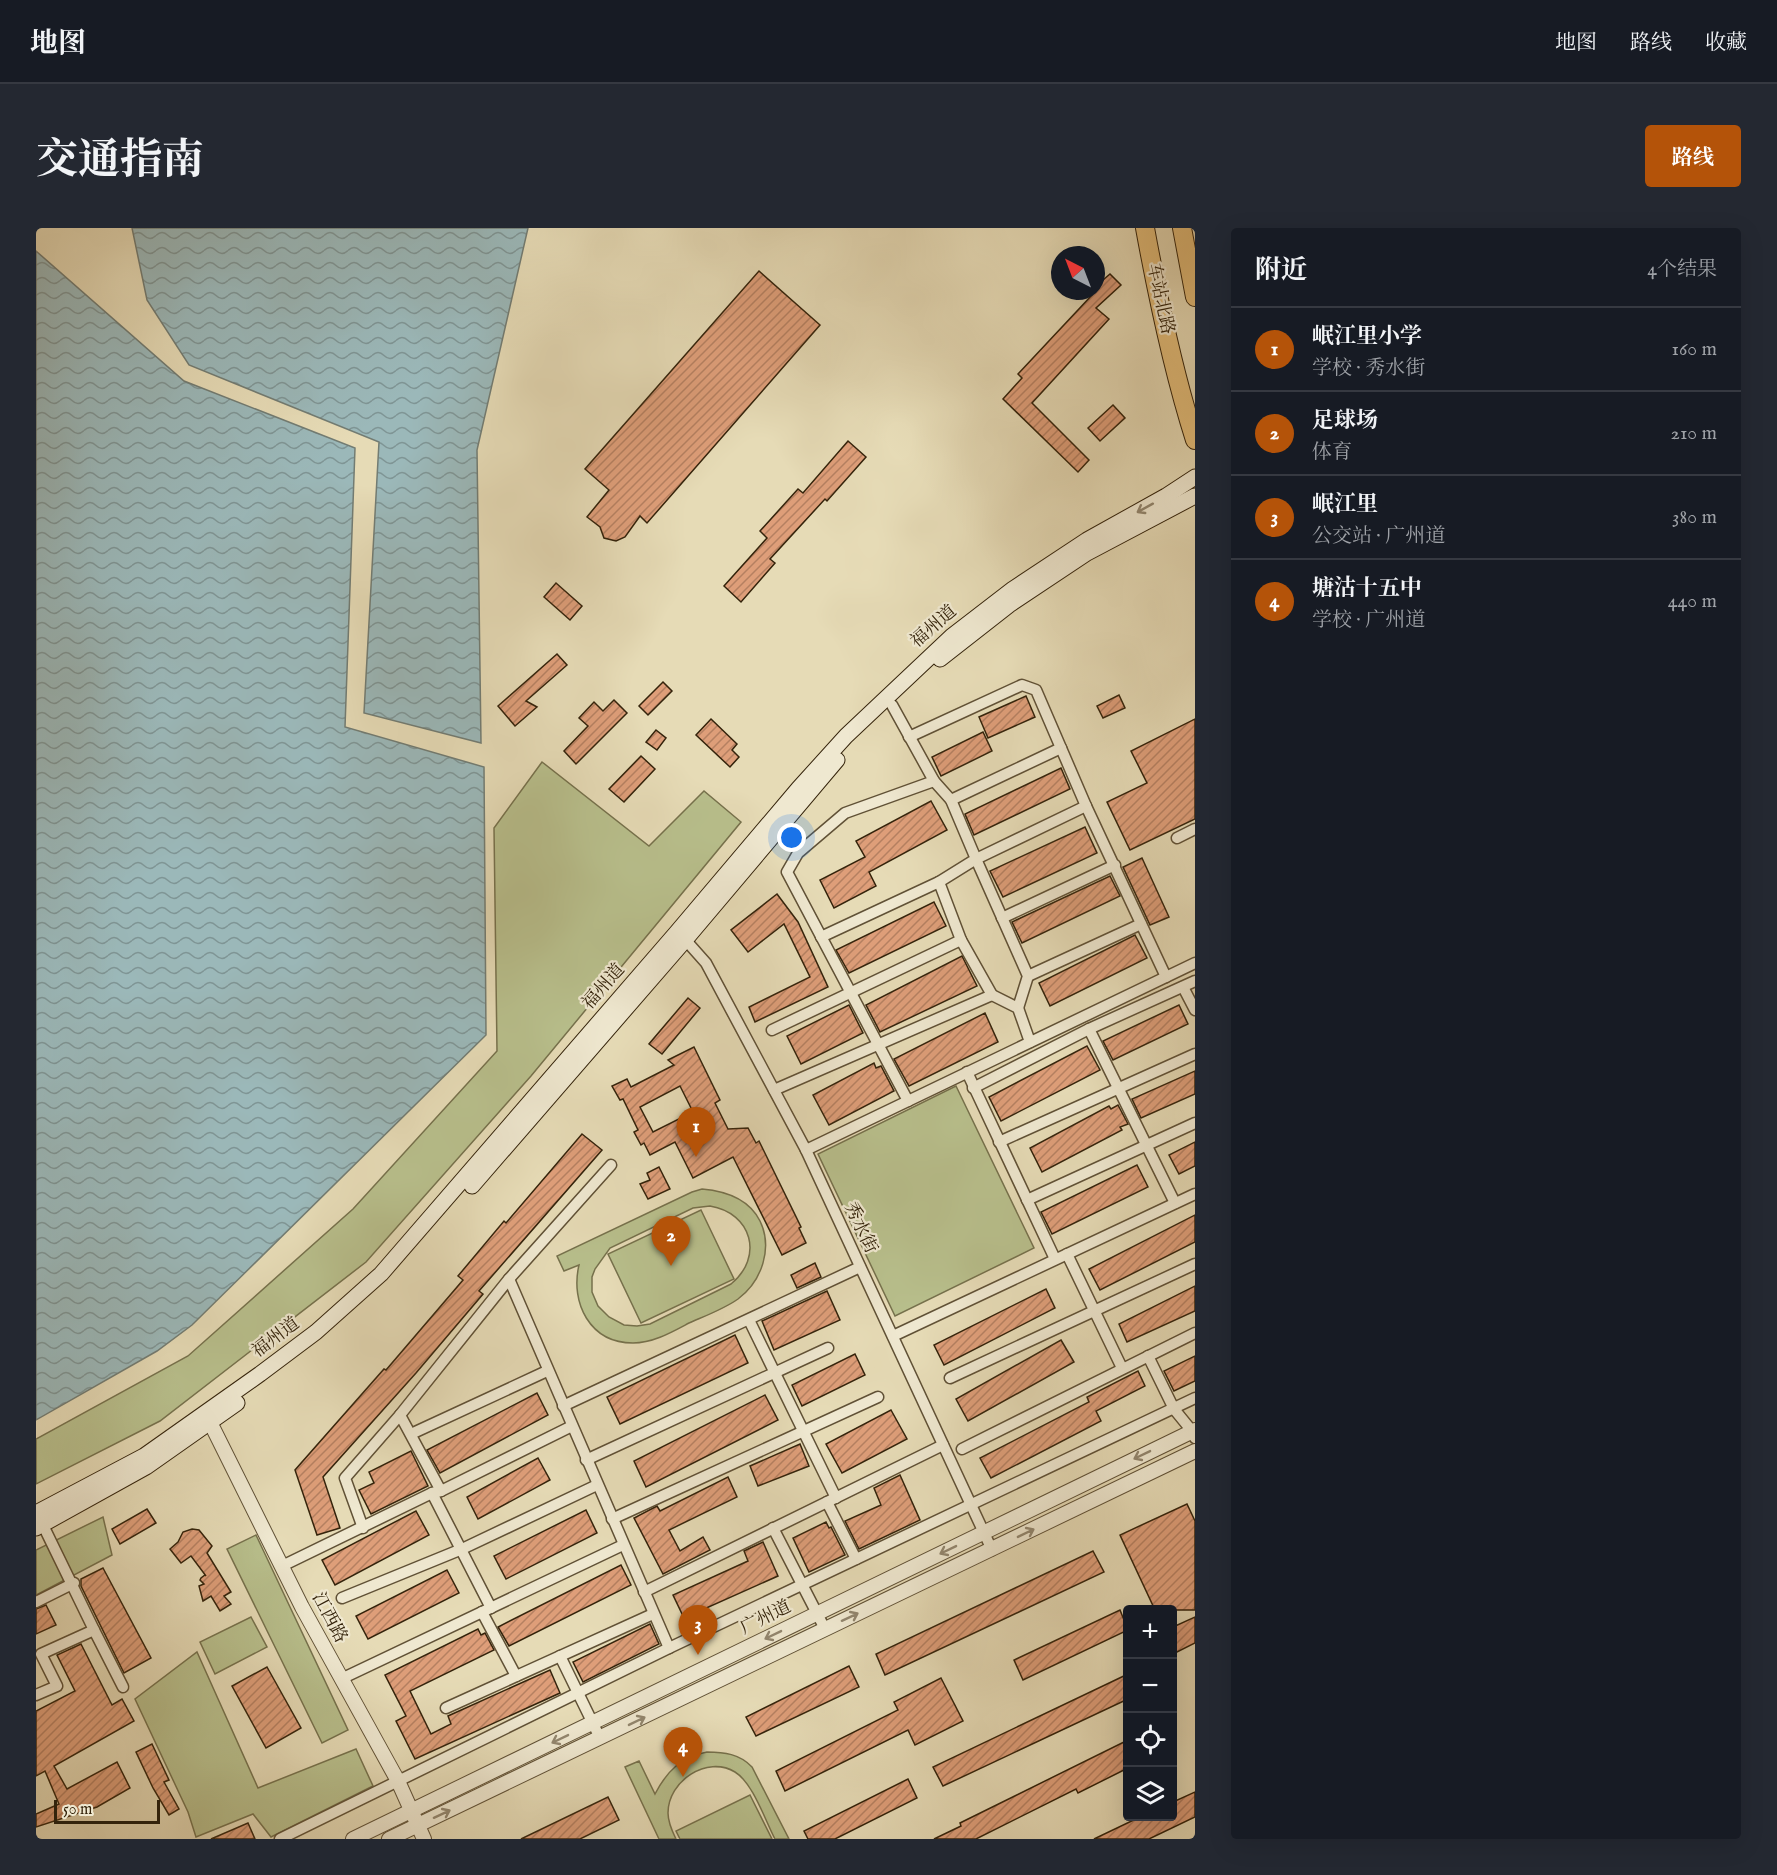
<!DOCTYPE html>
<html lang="zh">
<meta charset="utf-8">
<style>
:root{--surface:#171b24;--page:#242831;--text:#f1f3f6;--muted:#9ea1a6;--line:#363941;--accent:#b45309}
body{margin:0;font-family:"IM FELL English","Noto Serif SC",serif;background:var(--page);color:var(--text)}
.controls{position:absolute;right:18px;bottom:18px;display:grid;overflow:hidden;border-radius:6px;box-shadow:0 6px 24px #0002}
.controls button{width:54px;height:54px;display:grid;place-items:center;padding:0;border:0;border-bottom:2px solid var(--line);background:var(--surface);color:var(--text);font:30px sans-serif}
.compass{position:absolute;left:1015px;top:18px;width:54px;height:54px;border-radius:50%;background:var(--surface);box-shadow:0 6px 24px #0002;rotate:318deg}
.scale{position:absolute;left:18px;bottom:15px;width:106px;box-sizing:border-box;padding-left:6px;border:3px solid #34230b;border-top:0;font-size:16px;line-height:21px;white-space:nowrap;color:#34230b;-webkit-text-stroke:4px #efe8d0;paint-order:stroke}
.you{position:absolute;left:756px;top:610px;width:21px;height:21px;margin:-15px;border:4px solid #fff;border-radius:50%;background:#1a73e8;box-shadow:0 0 0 9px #1a73e833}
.badge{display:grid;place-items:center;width:39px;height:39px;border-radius:50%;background:var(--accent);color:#fff;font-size:20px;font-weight:700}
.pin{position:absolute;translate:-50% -50px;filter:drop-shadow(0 2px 3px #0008)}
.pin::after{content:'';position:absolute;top:32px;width:21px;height:18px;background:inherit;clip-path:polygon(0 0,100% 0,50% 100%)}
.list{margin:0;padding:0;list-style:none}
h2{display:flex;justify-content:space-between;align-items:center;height:78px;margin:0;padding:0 24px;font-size:26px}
h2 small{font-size:20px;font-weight:400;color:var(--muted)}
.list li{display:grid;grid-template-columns:39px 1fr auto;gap:18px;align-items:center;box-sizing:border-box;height:84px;padding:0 24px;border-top:2px solid var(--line)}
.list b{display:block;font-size:22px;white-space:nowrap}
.list p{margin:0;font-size:20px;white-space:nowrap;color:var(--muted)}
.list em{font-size:20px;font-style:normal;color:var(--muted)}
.icon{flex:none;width:33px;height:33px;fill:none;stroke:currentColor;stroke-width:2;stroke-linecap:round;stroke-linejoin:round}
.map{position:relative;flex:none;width:1159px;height:1611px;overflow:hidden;border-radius:6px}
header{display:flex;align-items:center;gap:36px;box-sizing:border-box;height:84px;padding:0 30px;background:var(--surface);border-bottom:2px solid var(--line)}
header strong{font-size:28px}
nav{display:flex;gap:33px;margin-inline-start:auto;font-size:21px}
.intro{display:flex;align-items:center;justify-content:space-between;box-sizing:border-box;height:144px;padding:0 36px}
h1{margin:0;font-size:42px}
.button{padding:15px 27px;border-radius:6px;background:var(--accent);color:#fff;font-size:21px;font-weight:700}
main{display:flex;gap:36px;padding:0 36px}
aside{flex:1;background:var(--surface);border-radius:6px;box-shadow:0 6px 24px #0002}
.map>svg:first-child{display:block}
</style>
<header>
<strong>地图</strong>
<nav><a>地图</a><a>路线</a><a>收藏</a></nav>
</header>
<div class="intro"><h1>交通指南</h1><a class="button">路线</a></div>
<main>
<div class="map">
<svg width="1159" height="1611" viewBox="0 0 1159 1611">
<defs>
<pattern id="water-waves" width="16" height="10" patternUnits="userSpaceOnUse" patternTransform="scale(1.5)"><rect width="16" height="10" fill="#9bb8b9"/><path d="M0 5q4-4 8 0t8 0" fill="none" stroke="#7f9595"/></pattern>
<pattern id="building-hatch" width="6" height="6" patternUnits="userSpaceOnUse" patternTransform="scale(1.5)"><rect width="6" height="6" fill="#de9e79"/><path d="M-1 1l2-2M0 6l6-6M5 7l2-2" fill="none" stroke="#b58061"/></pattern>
</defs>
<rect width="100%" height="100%" fill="#e6dbb6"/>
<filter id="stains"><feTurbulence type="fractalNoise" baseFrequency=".00333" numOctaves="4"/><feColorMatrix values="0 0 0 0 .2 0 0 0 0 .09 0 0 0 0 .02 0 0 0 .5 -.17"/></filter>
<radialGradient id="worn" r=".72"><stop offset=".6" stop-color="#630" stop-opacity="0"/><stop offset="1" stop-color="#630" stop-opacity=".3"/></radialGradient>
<g fill="#b8bf8c" stroke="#76714c" stroke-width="1.5" fill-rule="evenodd">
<polygon points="506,534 613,618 668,563 705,594 495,848 330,1034 124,1193 0,1256 0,1211 152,1128 317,981 461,823 458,600"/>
<polygon points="920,858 998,1020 859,1088 782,926"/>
<path d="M666 961C689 963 713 971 724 993 737 1020 726 1053 702 1071 688 1081 669 1088 653 1095 636 1104 617 1115 597 1115 554 1115 534 1075 543 1037L528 1043 521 1028 656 964ZM674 978C716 985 728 1029 695 1056L614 1096 601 1098 588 1097 573 1089 562 1078 556 1064V1049L559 1041 574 1020 657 980Z"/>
<polygon points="665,982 698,1051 605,1095 572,1026"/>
<polygon points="67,1289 76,1327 0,1367 0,1322"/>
<polygon points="220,1307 312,1502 286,1515 191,1321"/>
<polygon points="215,1389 231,1419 179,1446 164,1414"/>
<polygon points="161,1424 222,1560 320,1521 337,1558 235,1609 217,1586 160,1609 152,1584 99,1471"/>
<path d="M671 1524C688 1524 704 1526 716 1539L753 1611H739C729 1592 717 1555 699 1544 671 1527 632 1553 632 1585 632 1594 636 1603 640 1611H623L589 1539 603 1533 619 1566C631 1543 645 1529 671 1524Z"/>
<polygon points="714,1567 736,1611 644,1611 640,1603"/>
</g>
<g fill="url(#water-waves)" stroke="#727c73" stroke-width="1.5">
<polygon points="96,0 492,0 441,222 445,515 328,485 343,214 153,137 111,72"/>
<polygon points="0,23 148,153 319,220 309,499 448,539 450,807 156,1097 121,1123 0,1192"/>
</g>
<g fill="url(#building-hatch)" stroke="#34230b" stroke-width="1.5" fill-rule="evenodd">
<polygon points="723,43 784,97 611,295 604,288 589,309 580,313 568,310 564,299 551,289 573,262 549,241"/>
<polygon points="1074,46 1085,57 1060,80 1073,91 996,175 1053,232 1042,244 967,171 986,150 982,146 1056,67 1053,64 1060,63 1060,58"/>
<polygon points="1077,177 1089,190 1064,213 1052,200"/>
<polygon points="812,213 830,229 791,273 789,271 734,331 739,335 705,374 688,358 731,310 724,303 762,261 767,265"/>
<polygon points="520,355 546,378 534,392 508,369"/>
<polygon points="521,426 531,437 490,473 501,479 479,498 462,478"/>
<polygon points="627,454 636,463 612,487 603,478"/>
<polygon points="1083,467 1089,480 1067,490 1061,478"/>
<polygon points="990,468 999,489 952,510 943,489"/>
<polygon points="578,472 591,485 540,536 528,523 552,498 543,490 558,474 567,483"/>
<polygon points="675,491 701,516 696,522 703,529 694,539 660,507"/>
<polygon points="1159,491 1159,591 1094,622 1071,574 1111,555 1095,523"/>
<polygon points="620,502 630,510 621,522 610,514"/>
<polygon points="947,504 956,523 905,548 896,529"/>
<polygon points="605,528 619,541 588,574 573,561"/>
<polygon points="1025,540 1034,561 938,607 929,586"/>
<polygon points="895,573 911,602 833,644 840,658 798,680 784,652 829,629 820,613"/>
<polygon points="1049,599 1061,625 967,669 954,643"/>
<polygon points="1106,630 1133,689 1114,697 1087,639"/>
<polygon points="1074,648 1084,668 986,715 976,694"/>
<polygon points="741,666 762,694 792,759 719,794 713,779 774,749 748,696 712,724 695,702"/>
<polygon points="898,674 910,698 813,745 800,722"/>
<polygon points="1099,707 1111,730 1014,778 1003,755"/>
<polygon points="926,728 941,758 844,804 830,777"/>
<polygon points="652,770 664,780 626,826 613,816"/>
<polygon points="813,777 827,805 765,836 751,808"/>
<polygon points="1143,777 1152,796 1077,832 1067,813"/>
<polygon points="949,785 962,814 873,858 858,831"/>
<polygon points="1051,818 1064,842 965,893 953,869"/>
<path d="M658 819 684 872 679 875 692 901 712 900 720 915 723 913 765 999 763 1000 770 1015 746 1027 697 929 657 950 639 914 614 927 608 915 605 917 598 904 602 902 587 871 584 872 576 858 591 851 595 859 638 837 632 832ZM644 858 657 884 617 904 604 879Z"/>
<polygon points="838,835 840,840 845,838 858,863 793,897 777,867"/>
<polygon points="1159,843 1159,866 1105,890 1096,871"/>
<polygon points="1082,877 1092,896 1084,899 1086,902 1006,944 994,920 1073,878 1075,881"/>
<polygon points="546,906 566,922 443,1063 447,1066 380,1145 287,1249 304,1300 281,1307 259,1242 348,1141 350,1142 427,1052 422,1048 468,993 470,995"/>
<polygon points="1159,914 1159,938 1143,946 1133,927"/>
<polygon points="1101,937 1112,959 1016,1006 1005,984"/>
<polygon points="623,939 634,961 612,971 604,956 614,952 611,945"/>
<polygon points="1159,987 1159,1014 1064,1062 1053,1041"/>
<polygon points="779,1035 785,1049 761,1060 755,1047"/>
<polygon points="1159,1058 1159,1083 1091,1114 1083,1096"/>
<polygon points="1010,1061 1019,1080 908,1137 898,1117"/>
<polygon points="791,1063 804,1092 738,1122 726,1093"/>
<polygon points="699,1107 712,1135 584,1196 571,1169"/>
<polygon points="1025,1112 1038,1134 932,1193 920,1171"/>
<polygon points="819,1126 829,1147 766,1178 756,1157"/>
<polygon points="1159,1128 1159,1153 1138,1163 1128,1143"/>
<polygon points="1102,1143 1109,1158 1060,1183 1065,1193 955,1250 944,1230 1053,1174 1051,1169"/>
<polygon points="501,1165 512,1187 404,1245 391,1222"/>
<polygon points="729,1167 742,1192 610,1259 598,1233"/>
<polygon points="855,1182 871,1211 806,1245 790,1216"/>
<polygon points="764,1216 773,1238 722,1258 714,1238"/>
<polygon points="375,1223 392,1258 335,1286 323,1262 338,1255 333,1244"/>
<polygon points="502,1230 514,1252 442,1291 431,1269"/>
<polygon points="864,1247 884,1292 823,1321 809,1293 845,1277 838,1260"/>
<polygon points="692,1249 701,1269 633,1302 644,1323 667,1309 674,1322 627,1346 598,1290 621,1278 624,1283"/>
<polygon points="1151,1276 1159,1293 1159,1382 1119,1382 1084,1307"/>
<polygon points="111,1281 120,1295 84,1316 76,1301"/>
<polygon points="550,1282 561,1305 470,1351 458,1328"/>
<polygon points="380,1283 393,1307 299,1357 286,1332"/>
<polygon points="790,1294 793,1300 795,1299 809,1327 773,1344 757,1310"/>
<polygon points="156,1301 163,1302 176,1318 171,1325 195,1364 188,1368 195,1376 184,1383 175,1368 167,1373 163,1358 168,1356 164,1352 165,1350 169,1347 170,1348 155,1328 145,1335 134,1321 142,1314 147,1304"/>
<polygon points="727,1314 742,1348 648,1390 637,1367 712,1333 708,1323"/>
<polygon points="1057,1323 1068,1344 849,1447 840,1426"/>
<polygon points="585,1337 595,1357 473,1418 462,1399"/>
<polygon points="67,1340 115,1430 88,1445 45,1358 45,1351"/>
<polygon points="411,1342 423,1365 332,1411 320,1388"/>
<polygon points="10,1377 20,1397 0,1406 0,1381"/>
<polygon points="1084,1382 1092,1402 987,1452 978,1432"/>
<polygon points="1159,1389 1159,1415 1137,1426 1137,1399"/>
<polygon points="614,1396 623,1416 547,1454 537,1434"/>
<polygon points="442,1401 445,1407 449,1405 458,1422 374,1463 395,1506 415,1496 412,1488 514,1442 524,1465 379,1531 360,1493 370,1488 349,1447"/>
<polygon points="45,1416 76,1477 86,1471 98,1493 18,1538 31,1561 81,1534 94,1560 61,1579 0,1599 0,1586 23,1576 9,1543 0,1548 0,1483 39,1463 21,1427"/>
<polygon points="813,1438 823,1459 720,1508 710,1489"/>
<polygon points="231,1439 265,1500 230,1520 196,1458"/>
<polygon points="1092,1446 1092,1471 907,1558 897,1539"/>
<polygon points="905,1450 927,1493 879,1517 872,1502 749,1563 740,1543 862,1482 858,1474"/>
<polygon points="1092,1512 1092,1540 1042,1565 1040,1561 940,1611 898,1611 925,1598 924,1595"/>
<polygon points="116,1516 133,1552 128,1554 143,1581 133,1587 117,1560 100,1524"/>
<polygon points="872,1551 881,1570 799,1611 772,1611 768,1603"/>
<polygon points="1159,1564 1159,1589 1113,1611 1058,1611 1106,1588 1137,1588 1137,1574"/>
<polygon points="572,1569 583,1592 544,1611 485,1611"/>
<polygon points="212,1595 219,1611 175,1611"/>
</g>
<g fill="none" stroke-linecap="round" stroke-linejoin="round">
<defs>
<g id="minor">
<polyline points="856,477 898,553 915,572 940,631 903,654 925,712 956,767 982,780 994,814"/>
<polyline points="873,509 986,457 1000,462 1050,578 1130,749"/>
<polyline points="915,572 1025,520"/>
<polyline points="1141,610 1159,601"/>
<polyline points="966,690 1079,637"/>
<polyline points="646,708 670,735 770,922 956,1322"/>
<polyline points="785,709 903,654"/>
<polyline points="992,748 1105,696"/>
<polyline points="1147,759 1159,782"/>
<polyline points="982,780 992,748 940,631 1050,578"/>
<polyline points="1053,801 1139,975"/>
<polyline points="736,802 925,712"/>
<polyline points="931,844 1019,1031"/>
<polyline points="937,860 1053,801 1159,753"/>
<polyline points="738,862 956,767"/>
<polyline points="872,873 751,644 762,625 809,585 898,553"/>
<polyline points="963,914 1159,826"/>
<polyline points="770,922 1159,735"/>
<polyline points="991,972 1159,895"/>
<polyline points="1031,1026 1086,1140"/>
<polyline points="473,1051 633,1420"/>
<polyline points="713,1092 800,1270"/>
<polyline points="857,1108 1159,966"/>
<polyline points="1112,1128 1138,1181 1156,1203 1159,1210"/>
<polyline points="914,1150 1159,1036"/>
<polyline points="527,1178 824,1039"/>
<polyline points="364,1187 405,1263"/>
<polyline points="375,1206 511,1143"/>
<polyline points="926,1221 1159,1105"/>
<polyline points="550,1232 792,1120"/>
<polyline points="396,1265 455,1380"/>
<polyline points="791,1274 820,1331"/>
<polyline points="576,1291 842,1169"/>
<polyline points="327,1300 309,1250 364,1187 473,1051 575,937"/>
<polyline points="737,1300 789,1401"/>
<polyline points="246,1338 396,1265 405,1263 536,1198"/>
<polyline points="608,1364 907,1217"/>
<polyline points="306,1370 426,1321 561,1257"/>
<polyline points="0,1374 38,1355"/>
<polyline points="446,1384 480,1448"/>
<polyline points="58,1402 87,1459"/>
<polyline points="524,1428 564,1510"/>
<polyline points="305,1451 587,1317"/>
<polyline points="0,1467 21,1458 5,1426 58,1402 4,1291"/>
<polyline points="410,1480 617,1386"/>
<polyline points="244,1611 633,1420 1159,1170"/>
</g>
<g id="tertiary">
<polyline points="170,1186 266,1379 362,1553 388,1611"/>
<polyline points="317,1611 1159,1202"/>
<polyline points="353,1611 1159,1223"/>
</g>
<g id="secondary">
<polyline points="904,431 973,377 1051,325 1159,268"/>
<polyline points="436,958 650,711 801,532"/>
<polyline points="0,1285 108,1228 224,1146 280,1104 345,1046 641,704 762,561 810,508 916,408 977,361 1051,312 1130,268 1159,249"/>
<polyline points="0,1300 110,1239 201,1175"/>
</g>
<g id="primary">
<path d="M1109 0C1122 71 1137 143 1159 212"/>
<polyline points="1146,0 1159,69"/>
</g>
</defs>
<use href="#minor" stroke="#605136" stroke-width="13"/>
<use href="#tertiary" stroke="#605136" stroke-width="16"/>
<use href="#secondary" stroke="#34230b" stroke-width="17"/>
<use href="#primary" stroke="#34230b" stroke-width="20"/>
<use href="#minor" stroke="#efe8d0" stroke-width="10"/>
<use href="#tertiary" stroke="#efe8d0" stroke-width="14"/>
<use href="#secondary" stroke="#efe8d0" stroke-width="15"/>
<use href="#primary" stroke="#e3be7b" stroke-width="18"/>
</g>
<defs><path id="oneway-shaft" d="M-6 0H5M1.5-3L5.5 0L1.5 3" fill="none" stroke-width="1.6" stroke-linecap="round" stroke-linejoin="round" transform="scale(1.5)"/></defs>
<g stroke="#92866e">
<use href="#oneway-shaft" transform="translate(1109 280) rotate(151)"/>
<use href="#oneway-shaft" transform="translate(1106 1227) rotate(154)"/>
<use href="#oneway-shaft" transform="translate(990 1305) rotate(-26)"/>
<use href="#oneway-shaft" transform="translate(912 1322) rotate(154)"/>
<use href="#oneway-shaft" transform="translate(814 1389) rotate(-25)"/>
<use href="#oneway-shaft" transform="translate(737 1407) rotate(154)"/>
<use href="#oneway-shaft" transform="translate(601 1493) rotate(-26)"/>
<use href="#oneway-shaft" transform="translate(524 1511) rotate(154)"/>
<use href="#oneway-shaft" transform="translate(406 1586) rotate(-25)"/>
</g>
<g text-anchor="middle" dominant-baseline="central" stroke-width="4.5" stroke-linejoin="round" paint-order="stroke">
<g font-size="18" fill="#34230b" stroke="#efe8d0">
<text transform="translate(1124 71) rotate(78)">车站北路</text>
<text transform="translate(898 399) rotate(-41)">福州道</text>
<text transform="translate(568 759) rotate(-49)">福州道</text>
<text transform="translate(824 1000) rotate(65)">秀水街</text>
<text transform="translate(240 1110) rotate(-37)">福州道</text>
<text transform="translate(293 1390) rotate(62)">江西路</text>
<text transform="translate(730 1390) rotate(-26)">广州道</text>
</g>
</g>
<rect width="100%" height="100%" filter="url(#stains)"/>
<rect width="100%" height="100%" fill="url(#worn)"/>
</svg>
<div class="controls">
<button>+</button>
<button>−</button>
<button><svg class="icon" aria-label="locate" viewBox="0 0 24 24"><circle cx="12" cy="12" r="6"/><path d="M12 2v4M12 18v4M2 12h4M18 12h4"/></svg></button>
<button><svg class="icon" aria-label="layers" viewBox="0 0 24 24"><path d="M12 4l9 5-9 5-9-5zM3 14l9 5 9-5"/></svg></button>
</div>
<svg class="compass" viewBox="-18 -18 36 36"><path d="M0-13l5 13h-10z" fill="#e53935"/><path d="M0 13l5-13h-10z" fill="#9ea1a6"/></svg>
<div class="scale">50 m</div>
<div class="you"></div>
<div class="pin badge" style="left:660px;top:929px">1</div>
<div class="pin badge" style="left:635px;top:1038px">2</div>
<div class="pin badge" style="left:662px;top:1427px">3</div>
<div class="pin badge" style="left:647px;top:1549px">4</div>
</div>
<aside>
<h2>附近<small>4个结果</small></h2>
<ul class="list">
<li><span class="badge">1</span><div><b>岷江里小学</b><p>学校 · 秀水街</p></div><em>160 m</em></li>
<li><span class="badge">2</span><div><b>足球场</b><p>体育</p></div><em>210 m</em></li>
<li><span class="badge">3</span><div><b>岷江里</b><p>公交站 · 广州道</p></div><em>380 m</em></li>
<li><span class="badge">4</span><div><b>塘沽十五中</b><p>学校 · 广州道</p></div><em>440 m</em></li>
</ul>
</aside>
</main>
